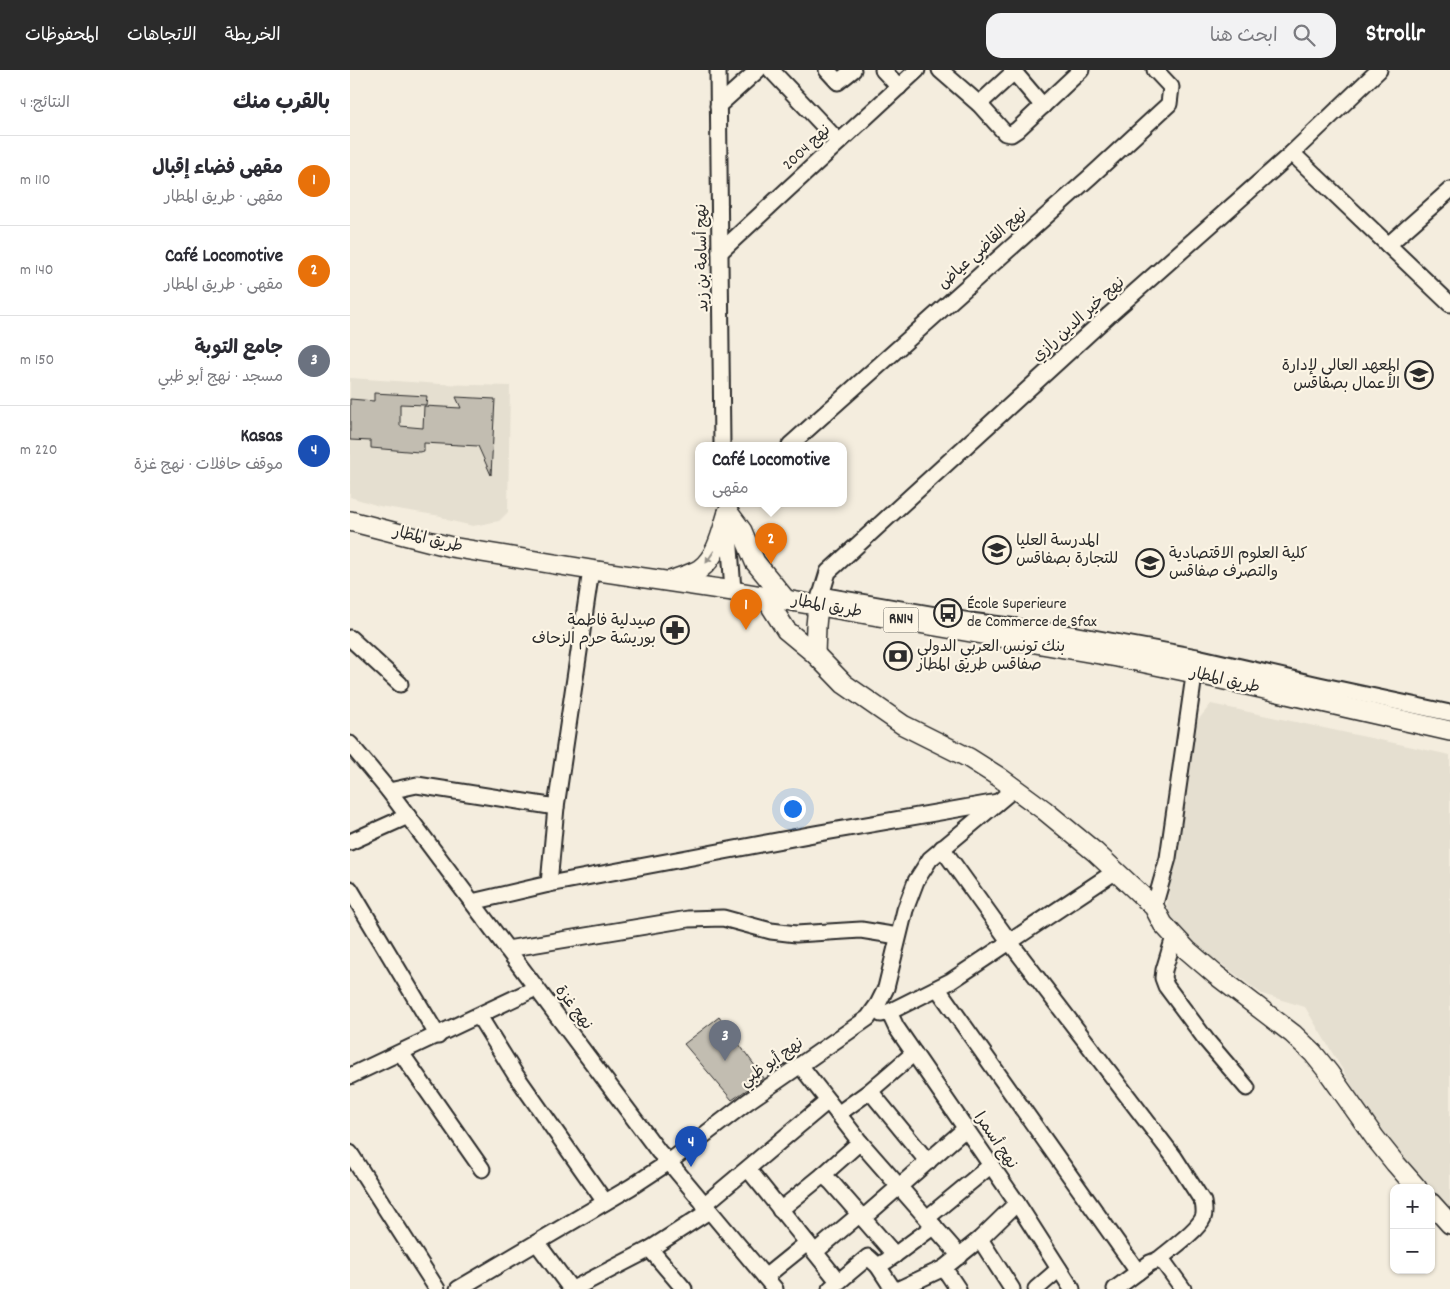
<!DOCTYPE html>
<html lang="ar">
<meta charset="utf-8">
<style>
:root{--surface:#fff;--page:#f2f2f3;--text:#2b2b33;--muted:#7c7c81;--line:#e1e1e2;--accent:#2b2b2b}
body{margin:0;font-family:Dekko,"Playpen Sans Arabic",sans-serif;background:var(--page);color:var(--text);direction:rtl}
.controls{position:absolute;right:15px;bottom:15px;display:grid;overflow:hidden;border-radius:10px;box-shadow:0 1px 4px #0004}
.controls button{width:45px;height:45px;display:grid;place-items:center;padding:0;border:0;border-bottom:1px solid var(--line);background:var(--surface);color:var(--text);font:25px sans-serif}
.you{position:absolute;left:442px;top:738px;width:18px;height:18px;margin:-12px;border:4px solid #fff;border-radius:50%;background:#1a73e8;box-shadow:0 0 0 8px #1a73e833}
.badge{display:grid;place-items:center;width:32px;height:32px;border-radius:50%;background:var(--accent);color:#fff;font-size:16px;font-weight:700}
.pin{position:absolute;translate:-50% -41px;filter:drop-shadow(0 1px 2px #0008)}
.pin::after{content:'';position:absolute;top:26px;width:18px;height:15px;background:inherit;clip-path:polygon(0 0,100% 0,50% 100%)}
.popup{position:absolute;left:345px;top:372px;width:152px;height:65px;box-sizing:border-box;display:grid;place-content:center;border-radius:10px;background:var(--surface);filter:drop-shadow(0 1px 4px #0005);font-size:16px;white-space:nowrap;color:var(--muted)}
.popup b{font-size:19px;color:var(--text)}
.popup::after{content:'';position:absolute;left:50%;top:100%;margin-left:-10px;border:10px solid transparent;border-top-color:var(--surface)}
.list{margin:0;padding:0;list-style:none}
h2{display:flex;justify-content:space-between;align-items:center;height:65px;margin:0;padding:0 20px;font-size:21px}
h2 small{font-size:16px;font-weight:400;color:var(--muted)}
.list li{display:grid;grid-template-columns:32px 1fr auto;gap:15px;align-items:center;box-sizing:border-box;height:90px;padding:0 20px;border-top:1px solid var(--line)}
.list b{display:block;font-size:19px;white-space:nowrap}
.list p{margin:0;font-size:16px;white-space:nowrap;color:var(--muted)}
.list em{font-size:16px;font-style:normal;color:var(--muted)}
.icon{flex:none;width:28px;height:28px;fill:none;stroke:currentColor;stroke-width:2;stroke-linecap:round;stroke-linejoin:round}
.map{position:relative;flex:none;width:1100px;height:1219px;overflow:hidden;direction:ltr}
header{display:flex;align-items:center;gap:30px;box-sizing:border-box;height:70px;padding:0 25px;background:var(--accent);color:#fff}
header strong{font-size:24px}
nav{display:flex;gap:28px;margin-inline-start:auto;font-size:18px}
.search{width:350px;height:45px;background:var(--page);display:flex;align-items:center;gap:12px;box-sizing:border-box;padding:0 18px;border-radius:15px;color:var(--muted);font-size:19px}
main{display:flex}
aside{flex:1;background:var(--surface)}
.map>svg:first-child{display:block}
</style>
<header>
<strong>Strollr</strong>
<div class="search"><svg class="icon" aria-label="search" viewBox="0 0 24 24"><circle cx="10" cy="10" r="6"/><path d="M15 15l6 6"/></svg>ابحث هنا</div>
<nav><a>الخريطة</a><a>الاتجاهات</a><a>المحفوظات</a></nav>
</header>
<main>
<div class="map">
<svg width="1100" height="1219" viewBox="0 0 1100 1219">
<rect width="100%" height="100%" fill="#f4edde"/>
<filter id="ink" filterUnits="userSpaceOnUse"><feTurbulence type="fractalNoise" baseFrequency=".02" numOctaves="2"/><feDisplacementMap in="SourceGraphic" scale="10" xChannelSelector="R" yChannelSelector="G"/><feConvolveMatrix kernelMatrix="1 2 1 2 8 2 1 2 1" color-interpolation-filters="sRGB"/></filter>
<g filter="url(#ink)">
<g fill="#e5dfd0">
<polygon points="0,308 91,314 160,316 158,442 149,451 123,456 97,450 91,446 29,436 0,427"/>
<polygon points="861,634 1100,685 1100,1138 1081,1121 1081,1118 1078,1118 1068,1108 1007,1024 955,937 912,924 828,862 817,835 844,655"/>
</g>
<g fill="#c2bdb1" stroke="#2b2b2b">
<polygon points="24,323 77,326 76,335 50,334 50,356 73,358 74,336 111,338 106,327 145,329 141,405 128,376 74,373 74,381 69,382 21,378 21,371 0,370 0,329 24,331"/>
<polygon points="369,947 414,1008 382,1030 334,974"/>
</g>
<g fill="none" stroke-linecap="round" stroke-linejoin="round">
<defs>
<g id="minor">
<polyline points="368,0 372,375"/>
<polyline points="421,0 489,72"/>
<polyline points="477,0 488,12 503,0"/>
<polyline points="533,0 549,17"/>
<polyline points="590,0 629,34 655,63 661,64 667,60 731,0"/>
<polyline points="664,2 693,36"/>
<polyline points="629,34 666,0"/>
<polyline points="368,36 408,0"/>
<polyline points="942,83 1100,234"/>
<polyline points="1038,175 1100,120"/>
<polyline points="370,182 567,0"/>
<polyline points="440,375 741,106 819,34 821,17 805,0"/>
<polyline points="378,449 383,521"/>
<polyline points="470,525 620,551 721,564 847,587 969,615 1100,643"/>
<polyline points="468,535 478,502 758,246 942,83 1029,0"/>
<polyline points="0,568 50,614"/>
<polyline points="0,674 39,721 309,1082 319,1092 425,1219"/>
<polyline points="39,721 67,715 206,737"/>
<polyline points="0,772 58,746"/>
<path d="M592 778 659 871 824 1087 853 1132C854 1137 855 1143 853 1148 847 1161 820 1180 808 1190"/>
<polyline points="199,814 206,737 241,500"/>
<polyline points="0,819 88,966"/>
<polyline points="122,832 199,814 464,764 648,732"/>
<polyline points="804,837 818,788 846,592"/>
<polyline points="824,867 814,900 813,908 816,916 857,971 897,1018"/>
<polyline points="157,879 338,849 373,848 421,861 446,864 511,860 548,866"/>
<polyline points="588,919 788,1202"/>
<polyline points="539,942 546,957 667,1133 722,1219"/>
<polyline points="531,944 539,942 601,911 766,801"/>
<polyline points="129,946 165,1004 255,1132"/>
<polyline points="51,983 132,1099"/>
<polyline points="450,995 510,1072 610,1186"/>
<polyline points="0,1006 186,918"/>
<polyline points="520,1021 578,1092"/>
<polyline points="488,1044 520,1021 564,983"/>
<polyline points="0,1083 87,1219"/>
<polyline points="398,1099 488,1211"/>
<polyline points="473,1105 482,1113 545,1185"/>
<polyline points="354,1135 478,1031"/>
<polyline points="430,1140 473,1105 510,1072"/>
<polyline points="513,1148 615,1059"/>
<polyline points="577,1148 640,1096"/>
<polyline points="630,1169 662,1219"/>
<polyline points="187,1173 221,1219"/>
<polyline points="300,1179 359,1141"/>
<polyline points="465,1182 510,1144"/>
<polyline points="528,1196 543,1219"/>
<polyline points="594,1198 608,1219"/>
<polyline points="415,1207 457,1173"/>
<polyline points="108,1219 281,1117 319,1092 397,1032 518,948 528,934 536,918 555,840 566,811 580,789 665,718"/>
<polyline points="223,1219 300,1179 334,1219"/>
<polyline points="480,1219 518,1187 528,1196 538,1190 584,1156"/>
<polyline points="549,1219 594,1198 630,1169 667,1133"/>
<polyline points="686,1219 709,1199"/>
<polyline points="765,1219 800,1193 808,1190 815,1194 833,1219"/>
</g>
<g id="major">
<polyline points="378,442 392,461 405,492 436,530"/>
<polyline points="0,451 101,477 241,500 383,521 767,587 844,603 1100,661"/>
<path d="M320 511C330 507 342 504 350 499 367 487 372 461 378 442"/>
<polyline points="415,527 436,560 465,584 494,614 553,655 619,688 649,707 694,740 745,782 804,837 813,854 837,880 866,905 943,964 963,983 979,1003 1025,1068 1045,1093 1067,1118"/>
<polyline points="465,584 466,556 468,535"/>
<polyline points="1081,1133 1100,1154"/>
</g>
</defs>
<use href="#minor" stroke="#2b2b2b" stroke-width="19"/>
<use href="#major" stroke="#2b2b2b" stroke-width="22"/>
<use href="#minor" stroke="#fcf5e5" stroke-width="15"/>
<use href="#major" stroke="#fcf5e5" stroke-width="19"/>
</g>
<defs><path id="oneway-solid" d="M-6-.8H1V-3.2L6.5 0L1 3.2V.8H-6Z" transform="scale(1.25)"/></defs>
<use fill="#949088" href="#oneway-solid" transform="translate(360 487) rotate(124)"/>
</g>
<defs>
<symbol id="university-ring" viewBox="-11 -11 22 22"><circle r="9.5" fill="#fcf5e5" stroke="#2b2b2b" stroke-width="1.5"/><path d="M0-5L7-2L0 1L-7-2ZM-4 1L0 2.5L4 1V4Q0 6-4 4Z" fill="#2b2b2b"/></symbol>
<symbol id="bus-ring" viewBox="-11 -11 22 22"><circle r="9.5" fill="#fcf5e5" stroke="#2b2b2b" stroke-width="1.5"/><path d="M-5-6H5V4H4V6H2V4H-2V6H-4V4H-5ZM-3.5-4V0h7V-4ZM-3.5 1.2v1.5H-2V1.2ZM2 1.2v1.5H3.5V1.2Z" fill="#2b2b2b"/></symbol>
<symbol id="pharmacy-ring" viewBox="-11 -11 22 22"><circle r="9.5" fill="#fcf5e5" stroke="#2b2b2b" stroke-width="1.5"/><path d="M-2-6h4v4h4v4h-4v4h-4v-4h-4v-4h4Z" fill="#2b2b2b"/></symbol>
<symbol id="bank-ring" viewBox="-11 -11 22 22"><circle r="9.5" fill="#fcf5e5" stroke="#2b2b2b" stroke-width="1.5"/><path d="M-6-4H6V4H-6ZM0-2.3a2.3 2.3 0 1 0 0 4.6a2.3 2.3 0 1 0 0-4.6Z" fill="#2b2b2b"/></symbol>
</defs>
<g fill-rule="evenodd">
<use href="#university-ring" x="1053" y="289" width="32" height="32"/>
<use href="#university-ring" x="631" y="464" width="32" height="32"/>
<use href="#university-ring" x="784" y="477" width="32" height="32"/>
<use href="#bus-ring" x="582" y="527" width="32" height="32"/>
<use href="#pharmacy-ring" x="309" y="544" width="32" height="32"/>
<use href="#bank-ring" x="532" y="570" width="32" height="32"/>
</g>
<g text-anchor="middle" dominant-baseline="central" stroke-width="4.5" stroke-linejoin="round" paint-order="stroke">
<rect fill="#fcf5e5" stroke="#6a6863" stroke-width="1" x="533.5" y="537.5" width="35" height="25" rx="4"/>
<g font-size="15" font-weight="bold" fill="#2b2b2b">
<text x="551" y="550">RN14</text>
</g>
<g font-size="16" fill="#2b2b2b" stroke="#fcf5e5">
<text transform="translate(457 78) rotate(-43)">نهج 2004</text>
<text transform="translate(633 179) rotate(-42)">نهج القاضي عياض</text>
<text transform="translate(353 188) rotate(-91)">نهج أسامة بن زيد</text>
<text transform="translate(729 250) rotate(-42)">نهج خير الدين رازي</text>
<text transform="translate(78 470) rotate(13)">طريق المطار</text>
<text transform="translate(477 537) rotate(10)">طريق المطار</text>
<text transform="translate(875 611) rotate(13)">طريق المطار</text>
<text transform="translate(223 938) rotate(53)">نهج غزة</text>
<text transform="translate(422 993) rotate(-35)">نهج أبو ظبي</text>
<text transform="translate(645 1071) rotate(56)">نهج أسمرا</text>
</g>
<g font-size="16" fill="#2b2b2b" stroke="#fcf5e5" text-anchor="start">
<text x="1050" y="296" text-anchor="end">المعهد العالي لإدارة<tspan x="1050" dy="18">الأعمال بصفاقس</tspan></text>
<text x="666" y="471">المدرسة العليا<tspan x="666" dy="18">للتجارة بصفاقس</tspan></text>
<text x="819" y="484">كلية العلوم الاقتصادية<tspan x="819" dy="18">والتصرف صفاقس</tspan></text>
<text x="617" y="534">École Superieure<tspan x="617" dy="18">de Commerce de Sfax</tspan></text>
<text x="306" y="551" text-anchor="end">صيدلية فاطمة<tspan x="306" dy="18">بوريشة حرم الزحاف</tspan></text>
<text x="567" y="577">بنك تونس العربي الدولي<tspan x="567" dy="18">صفاقس طريق المطار</tspan></text>
</g>
</g>
</svg>
<div class="controls">
<button>+</button>
<button>−</button>
</div>
<div class="you"></div>
<div class="pin badge" style="left:396px;top:560px;background:#e8710a">1</div>
<div class="pin badge" style="left:421px;top:494px;background:#e8710a">2</div>
<div class="popup"><b>Café Locomotive</b>مقهى</div>
<div class="pin badge" style="left:375px;top:991px;background:#6b7280">3</div>
<div class="pin badge" style="left:341px;top:1097px;background:#1a4fb4">4</div>
</div>
<aside>
<h2>بالقرب منك<small>النتائج: 4</small></h2>
<ul class="list">
<li><span class="badge" style="background:#e8710a">1</span><div><b>مقهى فضاء إقبال</b><p>مقهى · طريق المطار</p></div><em>110 m</em></li>
<li><span class="badge" style="background:#e8710a">2</span><div><b>Café Locomotive</b><p>مقهى · طريق المطار</p></div><em>140 m</em></li>
<li><span class="badge" style="background:#6b7280">3</span><div><b>جامع التوبة</b><p>مسجد · نهج أبو ظبي</p></div><em>150 m</em></li>
<li><span class="badge" style="background:#1a4fb4">4</span><div><b>Kasas</b><p>موقف حافلات · نهج غزة</p></div><em>220 m</em></li>
</ul>
</aside>
</main>
